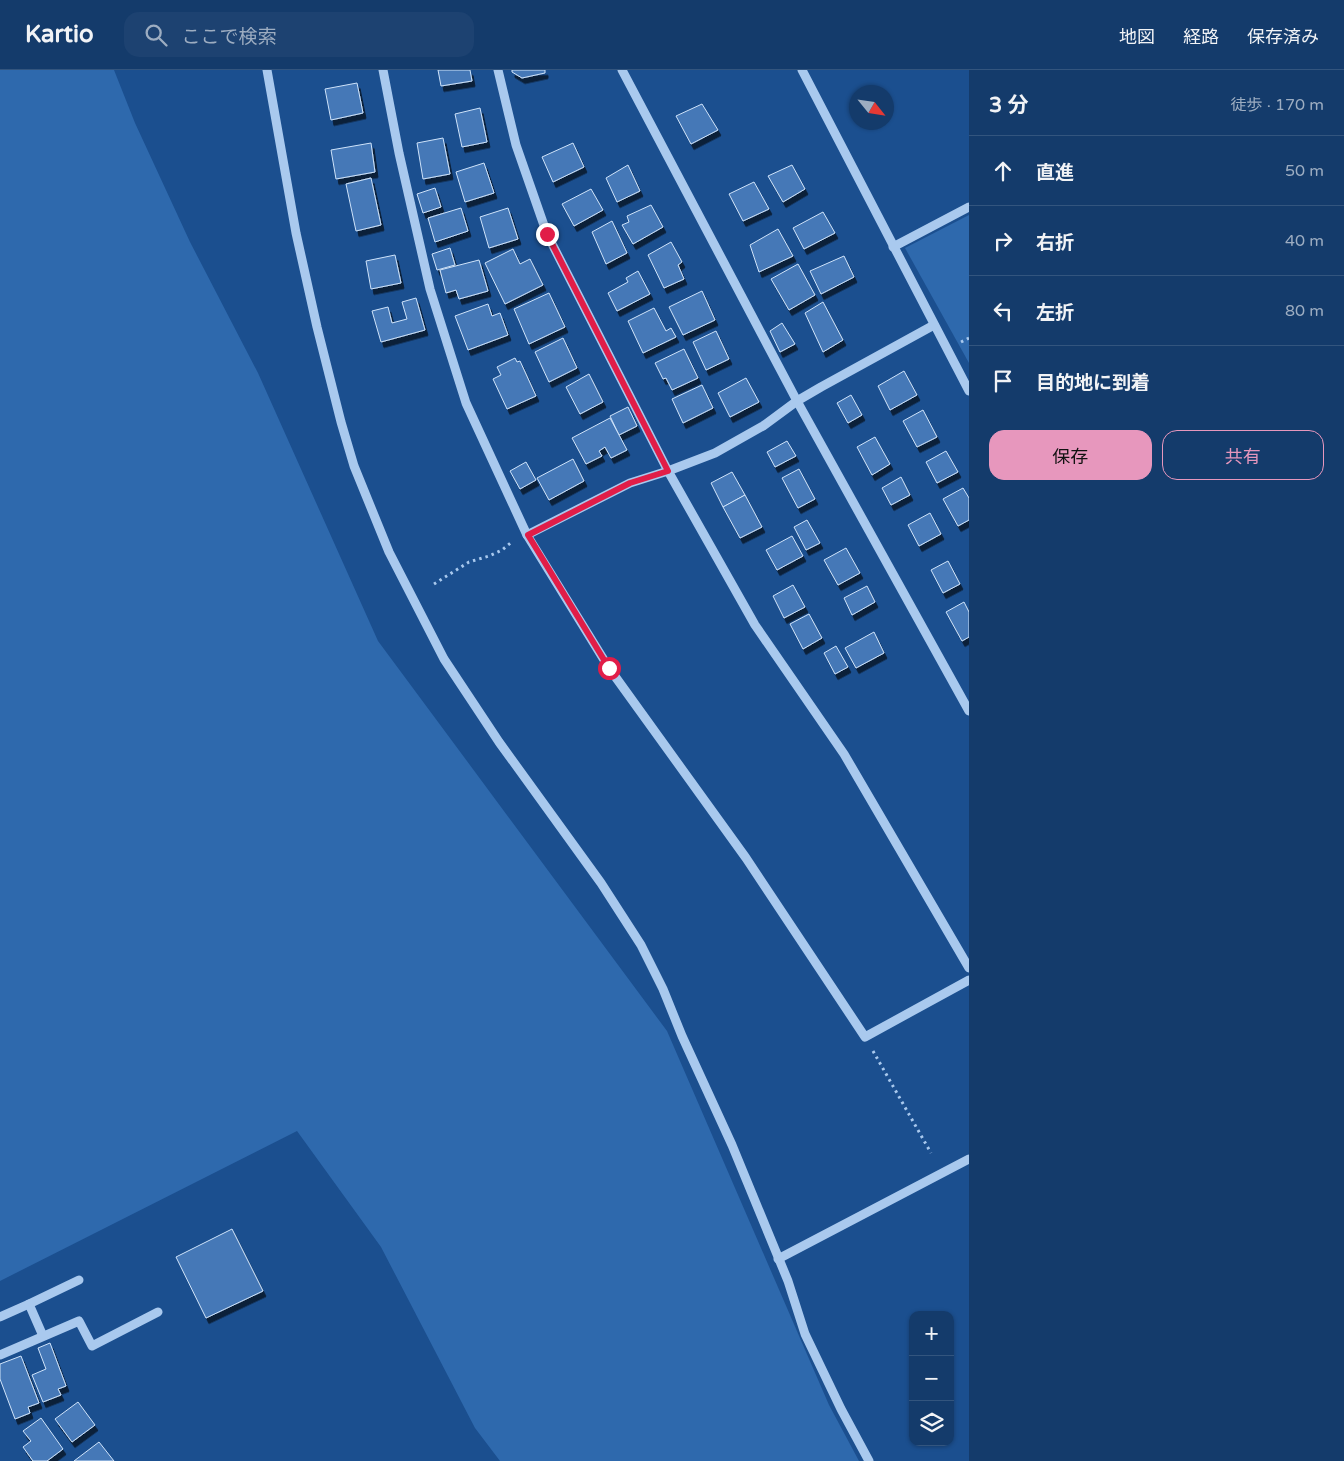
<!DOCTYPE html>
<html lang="ja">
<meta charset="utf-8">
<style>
:root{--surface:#143b6b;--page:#1d4271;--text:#f1f3f6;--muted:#9dadc1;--line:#33557e;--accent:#e797bd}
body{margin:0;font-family:"Varela Round","Noto Sans JP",sans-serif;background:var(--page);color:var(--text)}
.controls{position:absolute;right:15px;bottom:15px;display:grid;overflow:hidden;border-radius:10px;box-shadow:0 1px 4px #0004}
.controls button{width:45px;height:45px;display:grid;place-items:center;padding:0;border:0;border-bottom:1px solid var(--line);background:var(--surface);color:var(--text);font:25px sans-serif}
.compass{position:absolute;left:849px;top:15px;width:45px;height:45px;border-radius:50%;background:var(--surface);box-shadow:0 1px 4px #0004;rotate:120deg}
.stop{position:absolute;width:15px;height:15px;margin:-11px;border:4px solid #e11d48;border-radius:50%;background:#fff}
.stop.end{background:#e11d48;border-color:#fff;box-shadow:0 1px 5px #0008}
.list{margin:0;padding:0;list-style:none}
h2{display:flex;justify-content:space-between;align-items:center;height:65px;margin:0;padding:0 20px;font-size:21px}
h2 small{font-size:16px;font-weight:400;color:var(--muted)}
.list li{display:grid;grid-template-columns:32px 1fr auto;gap:15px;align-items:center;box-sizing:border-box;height:70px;padding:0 20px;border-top:1px solid var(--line)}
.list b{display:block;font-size:19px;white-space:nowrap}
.list em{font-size:16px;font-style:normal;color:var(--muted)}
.actions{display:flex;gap:10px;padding:15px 20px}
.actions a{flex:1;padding:11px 0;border:1px solid var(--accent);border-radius:15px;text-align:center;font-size:18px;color:var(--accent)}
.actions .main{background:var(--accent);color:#111}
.icon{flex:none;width:28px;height:28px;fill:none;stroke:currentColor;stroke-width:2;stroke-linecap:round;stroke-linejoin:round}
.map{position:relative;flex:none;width:969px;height:1391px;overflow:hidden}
header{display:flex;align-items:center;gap:30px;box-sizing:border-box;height:70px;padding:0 25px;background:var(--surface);border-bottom:1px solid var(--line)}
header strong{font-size:24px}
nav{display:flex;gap:28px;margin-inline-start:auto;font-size:18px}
.search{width:350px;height:45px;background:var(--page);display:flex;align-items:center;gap:12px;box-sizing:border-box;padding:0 18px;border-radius:15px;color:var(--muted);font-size:19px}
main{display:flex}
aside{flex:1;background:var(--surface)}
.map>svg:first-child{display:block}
</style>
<header>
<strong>Kartio</strong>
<div class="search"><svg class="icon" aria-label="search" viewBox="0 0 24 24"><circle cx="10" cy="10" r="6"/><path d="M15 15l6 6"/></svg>ここで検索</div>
<nav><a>地図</a><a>経路</a><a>保存済み</a></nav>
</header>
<main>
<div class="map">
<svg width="969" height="1391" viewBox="0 0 969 1391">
<defs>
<filter id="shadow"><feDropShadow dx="3" dy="5.5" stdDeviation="0" flood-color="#0009"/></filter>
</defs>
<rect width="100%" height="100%" fill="#1b4f8f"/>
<g fill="#2e69ad">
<polygon points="0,0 114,0 135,53 190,172 258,303 378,571 667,961 829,1335 859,1391 500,1391 475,1358 381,1177 297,1061 0,1211"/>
<polygon points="969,145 969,293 905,178"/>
</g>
<g fill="#4478b7" stroke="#cfe3fa" filter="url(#shadow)">
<polygon points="438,0 470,0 472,11 441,16"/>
<polygon points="512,0 545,0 545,3 522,8 512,2"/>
<polygon points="357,13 363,43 331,50 325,19"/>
<polygon points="702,34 718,60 691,74 676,46"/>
<polygon points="480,38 487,72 462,77 455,44"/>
<polygon points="443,68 450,104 423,109 417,73"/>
<polygon points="371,73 375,102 336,109 331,80"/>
<polygon points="573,73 584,97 553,112 542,87"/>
<polygon points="484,93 494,123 465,132 456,102"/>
<polygon points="628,95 640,121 617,132 606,108"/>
<polygon points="792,95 805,119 783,132 768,106"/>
<polygon points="371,108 381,155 356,161 346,114"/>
<polygon points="754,112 769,139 743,151 729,124"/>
<polygon points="435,118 441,137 423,143 417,124"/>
<polygon points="591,119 603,140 574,156 562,134"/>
<polygon points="651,135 663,157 633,174 622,155 629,152 627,146"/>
<polygon points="461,138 468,161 435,172 428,148"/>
<polygon points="508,138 518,169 489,178 480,147"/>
<polygon points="823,142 835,163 804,179 793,158"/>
<polygon points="612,151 627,183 606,194 592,162"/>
<polygon points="778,159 793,186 759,202 750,175"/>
<polygon points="671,172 682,192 678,195 684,209 664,218 648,185"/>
<polygon points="450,178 455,195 437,200 432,184"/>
<polygon points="513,179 520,194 530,189 543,215 505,234 485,193"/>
<polygon points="395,185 401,213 371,219 366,191"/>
<polygon points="844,186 854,207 821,224 810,201"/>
<polygon points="479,190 488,221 459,229 456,220 446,223 440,200"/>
<polygon points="798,194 815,225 789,240 771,209"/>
<polygon points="638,201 650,224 617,241 608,223 628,212 626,208"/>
<polygon points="702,221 715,250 683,265 669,237"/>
<polygon points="549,223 565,257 529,274 514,239"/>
<polygon points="416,228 425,260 381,272 372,241 388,237 392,253 407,249 402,232"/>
<polygon points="823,232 843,270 823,282 805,243"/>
<polygon points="488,234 492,246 500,243 508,265 468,280 455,246"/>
<polygon points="654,238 666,261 671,258 676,267 643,283 628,251"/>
<polygon points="782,253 795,274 780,282 770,261"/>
<polygon points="716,261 729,289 706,300 693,272"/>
<polygon points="563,268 577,298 549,312 535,282"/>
<polygon points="684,279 698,308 672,320 666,308 663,309 655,293"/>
<polygon points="515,288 517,292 520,291 536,326 507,339 493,309 501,305 497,297"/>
<polygon points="904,301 917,325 890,340 878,316"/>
<polygon points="589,304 603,332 580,344 566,317"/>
<polygon points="746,308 759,332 730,347 718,323"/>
<polygon points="702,315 713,338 683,353 672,329"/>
<polygon points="851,325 862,345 848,353 837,333"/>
<polygon points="628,337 637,356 619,365 610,346"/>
<polygon points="923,340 937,367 917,377 903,351"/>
<polygon points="610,348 627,380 611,388 605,377 599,381 602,386 586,394 572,368"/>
<polygon points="875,367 890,394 872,405 857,377"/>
<polygon points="787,371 796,386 775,397 767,382"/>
<polygon points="946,381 958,402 937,413 926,392"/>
<polygon points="573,389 584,411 549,430 537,408"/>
<polygon points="526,392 536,410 520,419 510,401"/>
<polygon points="799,399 815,429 798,438 782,408"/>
<polygon points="732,402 745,425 723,437 711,413"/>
<polygon points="901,407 910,425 891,435 882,418"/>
<polygon points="963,418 969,428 969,450 958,456 943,429"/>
<polygon points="745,425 762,457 740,468 723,437"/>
<polygon points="930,443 941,464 919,476 908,455"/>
<polygon points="807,450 820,473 806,480 794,457"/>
<polygon points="792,466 803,486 777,500 766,480"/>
<polygon points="846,478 860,503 838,515 824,490"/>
<polygon points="948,491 960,514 943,523 931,500"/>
<polygon points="793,515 805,537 784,548 773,526"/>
<polygon points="867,516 875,532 852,545 844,528"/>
<polygon points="964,532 969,542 969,567 962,571 946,542"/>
<polygon points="809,544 822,568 803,579 790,554"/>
<polygon points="874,562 884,583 856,598 845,578"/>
<polygon points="836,576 848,597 835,604 824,583"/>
<polygon points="232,1159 263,1221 206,1248 176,1187"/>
<polygon points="50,1273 66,1316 58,1319 61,1325 43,1332 32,1305 46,1299 38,1278"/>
<polygon points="21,1286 39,1333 28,1337 30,1343 15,1349 0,1309 0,1294"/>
<polygon points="78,1332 95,1355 72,1372 55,1349"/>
<polygon points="41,1348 63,1379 47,1391 33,1391 23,1377 31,1371 23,1361"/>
<polygon points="99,1372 114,1391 74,1391"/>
</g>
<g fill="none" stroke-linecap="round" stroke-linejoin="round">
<g stroke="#a9c9ee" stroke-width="3" stroke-dasharray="2.5 4" stroke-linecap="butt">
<polyline points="961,272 969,268"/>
<polyline points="434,514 469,492 489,486 502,480 513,471"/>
<polyline points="873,981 931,1083"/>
</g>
<g stroke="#a9c9ee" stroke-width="9">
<polyline points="267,0 296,163 317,257 341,352 354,396 389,482 444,589 499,672 601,813 641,875 663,919 682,966 732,1075 788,1211 805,1264 841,1339 869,1391"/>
<polyline points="383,0 399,83 430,219 466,333 527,465 630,413 668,401 715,383 763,356 797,331 821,317 934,255"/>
<polyline points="498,0 516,75 547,164 668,401 755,555 844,684 969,898"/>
<polyline points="622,0 797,331 969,641"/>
<polyline points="802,0 969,321"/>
<polyline points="893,177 969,137"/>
<polyline points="527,465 609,598 746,788 865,967 969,910"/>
<polyline points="778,1189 969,1089"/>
<polyline points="0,1247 29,1234"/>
<polyline points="43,1266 29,1234 79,1210"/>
<polyline points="0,1285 79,1251 92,1276 158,1242"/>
</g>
</g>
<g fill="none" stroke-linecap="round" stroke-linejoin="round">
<polyline stroke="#e11d48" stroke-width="6" points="547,164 668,401 630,413 528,465 609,598"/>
</g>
</svg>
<div class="controls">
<button>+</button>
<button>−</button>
<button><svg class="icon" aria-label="layers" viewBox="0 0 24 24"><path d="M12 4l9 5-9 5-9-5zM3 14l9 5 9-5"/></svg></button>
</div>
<svg class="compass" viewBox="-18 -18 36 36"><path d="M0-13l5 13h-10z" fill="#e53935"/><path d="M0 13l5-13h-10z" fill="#9dadc1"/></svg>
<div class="stop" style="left:609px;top:598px"></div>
<div class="stop end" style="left:547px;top:164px"></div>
</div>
<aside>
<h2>3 分<small>徒歩 · 170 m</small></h2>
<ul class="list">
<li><svg class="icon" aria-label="ahead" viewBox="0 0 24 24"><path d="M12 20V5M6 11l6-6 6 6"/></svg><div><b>直進</b></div><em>50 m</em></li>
<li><svg class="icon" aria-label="right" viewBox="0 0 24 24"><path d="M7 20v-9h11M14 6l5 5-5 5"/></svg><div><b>右折</b></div><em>40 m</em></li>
<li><svg class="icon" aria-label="left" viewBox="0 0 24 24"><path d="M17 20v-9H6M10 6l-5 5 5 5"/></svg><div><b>左折</b></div><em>80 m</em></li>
<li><svg class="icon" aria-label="arrive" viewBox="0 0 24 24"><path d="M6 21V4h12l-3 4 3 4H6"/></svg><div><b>目的地に到着</b></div></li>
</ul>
<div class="actions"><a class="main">保存</a><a>共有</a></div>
</aside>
</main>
